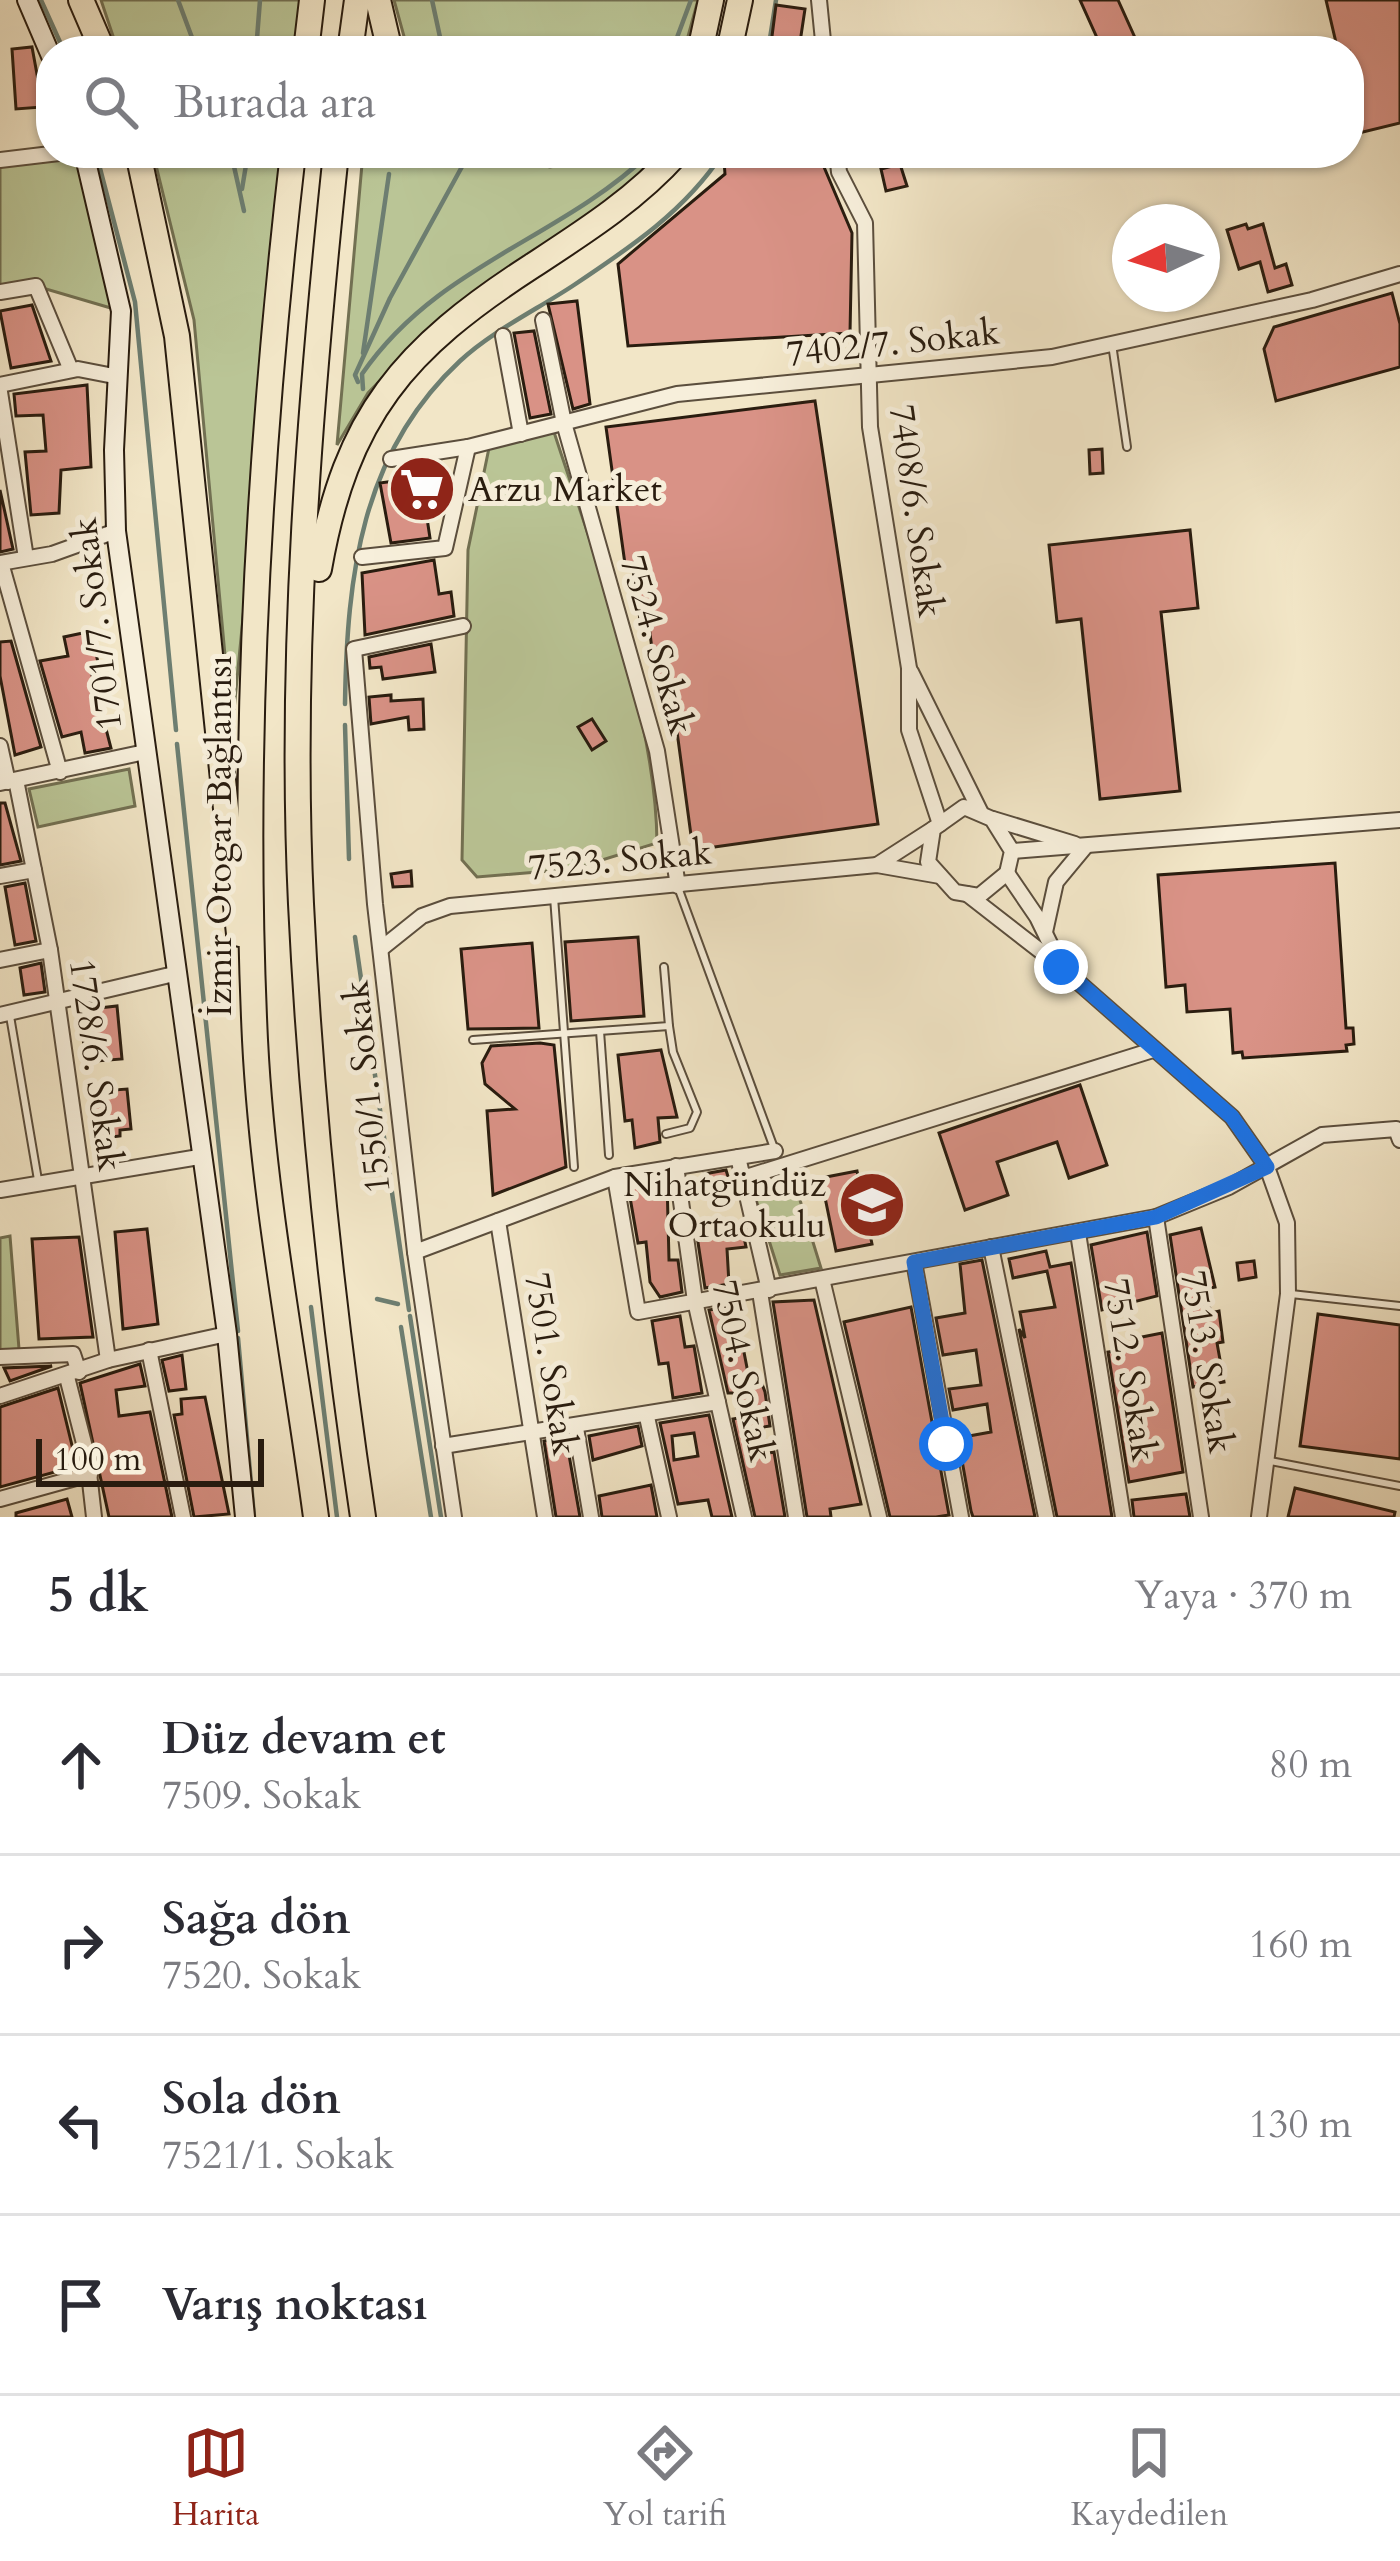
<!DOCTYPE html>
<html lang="tr">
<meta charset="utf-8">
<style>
:root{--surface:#fff;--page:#f7f7f7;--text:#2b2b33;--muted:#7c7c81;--line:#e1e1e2;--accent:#8f2418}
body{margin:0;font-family:Cardo,serif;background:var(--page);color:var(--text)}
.compass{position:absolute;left:1112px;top:204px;width:108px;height:108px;border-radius:50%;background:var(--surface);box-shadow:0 3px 9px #0004;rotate:266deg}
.scale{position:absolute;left:36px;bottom:30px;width:228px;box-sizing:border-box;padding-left:12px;border:6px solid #291c0f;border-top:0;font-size:33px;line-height:42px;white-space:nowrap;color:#291c0f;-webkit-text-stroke:9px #f7efdb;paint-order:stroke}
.stop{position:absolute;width:36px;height:36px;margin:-27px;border:9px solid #1a73e8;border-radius:50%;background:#fff}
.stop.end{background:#1a73e8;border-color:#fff;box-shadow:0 3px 12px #0008}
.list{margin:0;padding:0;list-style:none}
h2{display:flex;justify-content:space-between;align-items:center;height:156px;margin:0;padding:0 48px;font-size:51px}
h2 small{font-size:39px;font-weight:400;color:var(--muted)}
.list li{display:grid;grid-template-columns:78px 1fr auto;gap:36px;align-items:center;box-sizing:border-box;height:180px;padding:0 48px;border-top:3px solid var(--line)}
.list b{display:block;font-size:45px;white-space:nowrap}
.list p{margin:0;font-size:39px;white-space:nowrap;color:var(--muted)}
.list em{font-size:39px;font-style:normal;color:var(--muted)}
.icon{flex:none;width:66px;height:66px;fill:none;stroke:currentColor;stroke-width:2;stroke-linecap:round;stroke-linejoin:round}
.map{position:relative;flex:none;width:1400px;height:1517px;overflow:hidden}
.search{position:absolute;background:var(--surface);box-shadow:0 3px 9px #0004;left:36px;right:36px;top:36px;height:132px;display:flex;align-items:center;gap:30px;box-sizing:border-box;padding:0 42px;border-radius:48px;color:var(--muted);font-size:45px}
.sheet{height:876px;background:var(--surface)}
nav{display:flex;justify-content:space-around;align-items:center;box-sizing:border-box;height:168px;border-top:3px solid var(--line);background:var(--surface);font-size:33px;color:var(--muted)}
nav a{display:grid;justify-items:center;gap:6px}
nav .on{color:var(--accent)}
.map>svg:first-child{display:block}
</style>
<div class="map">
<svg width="1400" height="1517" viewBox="0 0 1400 1517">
<rect width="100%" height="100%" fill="#f2e6c7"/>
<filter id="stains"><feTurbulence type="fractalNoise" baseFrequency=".00167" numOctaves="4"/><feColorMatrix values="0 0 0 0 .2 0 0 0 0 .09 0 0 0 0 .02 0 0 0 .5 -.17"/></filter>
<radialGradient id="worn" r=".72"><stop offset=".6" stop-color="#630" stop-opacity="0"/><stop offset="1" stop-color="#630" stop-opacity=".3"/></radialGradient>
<g fill="#bac596" stroke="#727052" stroke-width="3">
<polygon points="101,0 302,0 297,51 118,51"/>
<polygon points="394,0 698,0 684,51 408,51"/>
<polygon points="59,153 84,153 121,311 36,286 0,292 0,160"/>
<polygon points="153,153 288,153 232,731 194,320"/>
<polygon points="363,153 481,153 550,167 623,153 659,153 608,205 428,331 368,393 337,445"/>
<path d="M554 432C594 556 656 714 657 843L573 869 477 877 462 860 468 550 489 448Z"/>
<polygon points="129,769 135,806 38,827 29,789"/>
<polygon points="791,1171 821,1268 780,1275 752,1187"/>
<polygon points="10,1236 19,1349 0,1350 0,1238"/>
</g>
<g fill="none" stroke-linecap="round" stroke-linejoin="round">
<g stroke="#6d7e71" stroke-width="4.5">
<polyline points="41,0 64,51"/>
<polyline points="178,0 197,51"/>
<polyline points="432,0 443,51"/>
<polyline points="256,51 260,0"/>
<polyline points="672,51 691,0"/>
<polyline points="768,51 776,0"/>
<polyline points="96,153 135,302 176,730"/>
<polyline points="231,153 244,211"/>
<polyline points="242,189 248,153"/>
<polyline points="363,353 389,174"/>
<polyline points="358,382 355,375 390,298 464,163"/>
<path d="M363 389 362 374C438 264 559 240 650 153"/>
<path d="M345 704C347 576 361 453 460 361 492 331 538 309 574 285 631 247 685 211 723 153"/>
<polyline points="345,725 349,859"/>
<polyline points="177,744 238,1331"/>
<polyline points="355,937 409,1310"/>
<polyline points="377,1299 398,1304"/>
<polyline points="311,1307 337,1517"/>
<polyline points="410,1316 441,1517"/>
<polyline points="401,1327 431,1517"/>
<polyline points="238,1338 254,1517"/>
</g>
</g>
<g fill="#d99286" stroke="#291c0f" stroke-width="3" fill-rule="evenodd">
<polygon points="1080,0 1118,0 1141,51 1103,51"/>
<polygon points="1326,0 1400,0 1400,123 1359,133 1349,94 1349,51 1338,51"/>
<polygon points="776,5 805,9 799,49 771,44"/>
<polygon points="32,47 43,107 16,109 12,49"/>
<polygon points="764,153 818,153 852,233 850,333 628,346 618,264 725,174 724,161"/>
<polygon points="900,164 907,186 886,191 881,169"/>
<polygon points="1246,224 1248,229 1263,224 1275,268 1286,264 1292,285 1268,292 1260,262 1239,269 1227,230"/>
<polygon points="1392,293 1400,324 1400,367 1276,401 1264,349 1274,327"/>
<polygon points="577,301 590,404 573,409 548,304"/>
<polygon points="32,305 51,361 11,368 0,311"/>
<polygon points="534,331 551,414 530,418 514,333"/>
<polygon points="87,385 91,467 61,470 59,513 31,515 25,452 46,451 43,415 16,416 14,394"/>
<polygon points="815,401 878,824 693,850 673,702 659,703 649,626 641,627 632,563 625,564 606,427"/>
<polygon points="1102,449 1103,473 1090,474 1089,450"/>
<polygon points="437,475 440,504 425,505 430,538 391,543 380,483"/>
<polygon points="0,490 13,549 0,552"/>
<polygon points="1190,530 1198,608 1161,612 1180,791 1100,799 1081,619 1057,622 1049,545"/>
<polygon points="434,560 439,594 451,592 454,616 365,635 362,573"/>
<polygon points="92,631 100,674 92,675 111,748 85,753 81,732 62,737 40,661 68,656 64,637"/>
<polygon points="11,641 41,747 15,755 0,676 0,642"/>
<polygon points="431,644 435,672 383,679 381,667 370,668 369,657"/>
<polygon points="391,695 391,701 423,699 424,729 409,730 408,717 371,724 369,697"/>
<polygon points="592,719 606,741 592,750 578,727"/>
<polygon points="0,803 5,803 21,861 0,865"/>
<polygon points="1335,863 1346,1028 1353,1028 1354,1044 1346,1045 1347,1051 1243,1058 1242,1052 1233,1053 1230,1009 1187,1012 1185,985 1166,987 1158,875"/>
<polygon points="411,871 412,886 393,887 391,874"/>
<polygon points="25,883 36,941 15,945 5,887"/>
<polygon points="638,937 644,1016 571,1021 565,942"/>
<polygon points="532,943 539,1028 468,1029 461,949"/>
<polygon points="41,963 45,992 24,995 20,968"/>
<polygon points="117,1006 122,1059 85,1062 81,1010"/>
<polygon points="540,1043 554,1045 566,1167 493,1195 487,1111 515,1109 485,1084 482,1063 491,1046"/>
<polygon points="661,1050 677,1117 658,1118 660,1142 635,1148 632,1120 625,1121 618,1055"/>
<polygon points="114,1084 115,1090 127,1089 131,1129 120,1130 120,1136 94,1139 89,1086"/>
<polygon points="1080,1085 1107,1165 1069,1178 1057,1142 997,1162 1008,1195 965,1210 939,1133"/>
<polygon points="726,1170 733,1193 711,1200 704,1174"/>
<polygon points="857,1171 872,1244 836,1251 821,1178"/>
<polygon points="667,1180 669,1260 678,1260 682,1292 660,1297 650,1282 646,1242 638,1243 628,1186"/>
<polygon points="742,1228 746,1247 727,1249 729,1284 705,1288 697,1236"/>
<polygon points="1201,1228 1215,1287 1205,1289 1211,1313 1219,1311 1223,1342 1217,1343 1224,1382 1193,1387 1170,1235"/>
<polygon points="147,1229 158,1324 123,1329 115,1232"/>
<polygon points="1147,1232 1157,1296 1102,1310 1091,1245"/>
<polygon points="79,1237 93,1337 39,1339 32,1239"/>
<polygon points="1046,1251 1050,1267 1071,1263 1112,1517 1057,1517 1019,1329 1025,1338 1020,1312 1055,1307 1047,1271 1013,1278 1009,1259"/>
<polygon points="982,1260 1035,1517 973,1517 971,1511 958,1438 991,1432 987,1404 953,1410 949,1389 981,1385 976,1350 943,1355 936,1318 965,1313 960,1264"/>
<polygon points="1254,1261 1256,1277 1239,1280 1237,1263"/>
<polygon points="814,1300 861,1504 830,1509 831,1517 807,1517 773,1302"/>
<polygon points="735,1306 749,1378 759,1376 765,1392 770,1426 763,1427 764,1454 774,1452 785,1517 755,1517 733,1419 739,1418 734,1393 728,1393 709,1310"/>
<polygon points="911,1307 949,1515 936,1517 890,1517 844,1322"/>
<polygon points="1318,1314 1400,1325 1400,1459 1300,1446"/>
<polygon points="680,1316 685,1347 694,1346 702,1393 673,1398 668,1363 659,1364 652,1321"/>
<polygon points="1162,1333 1183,1472 1129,1482 1108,1352 1139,1348 1137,1338"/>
<polygon points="182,1355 186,1389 169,1391 162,1360"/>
<polygon points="140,1364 145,1386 116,1390 119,1416 150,1412 172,1517 109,1517 80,1383"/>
<polygon points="52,1366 10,1381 4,1368"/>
<polygon points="58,1388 77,1466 0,1487 0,1407"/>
<polygon points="205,1397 229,1514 194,1517 174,1415 182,1414 181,1399"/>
<path d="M709 1415 732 1517H712L708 1500 678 1504 660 1423ZM694 1433 698 1456 674 1460 672 1436Z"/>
<polygon points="638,1426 642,1446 593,1460 589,1436"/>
<polygon points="566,1438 580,1517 556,1517 544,1441"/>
<polygon points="651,1485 657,1517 602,1517 599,1496"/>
<polygon points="1295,1488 1395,1512 1394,1517 1288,1517"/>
<polygon points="1186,1494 1190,1517 1134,1517 1132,1500"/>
<polygon points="67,1499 72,1517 16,1517 16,1513"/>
</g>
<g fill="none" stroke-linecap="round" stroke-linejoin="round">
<defs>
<g id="lane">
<polyline points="1112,344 1127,447"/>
<polyline points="679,890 774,1148"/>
<polyline points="554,897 574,1167"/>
<polyline points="10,1016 38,1180"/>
<polyline points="600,1031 609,1155"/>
<polyline points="473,1040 669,1026 664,967"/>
<polyline points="666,1134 690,1128 697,1112 673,1052 669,1026"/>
<polyline points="1291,1294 1400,1306"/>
<polyline points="1270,1461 1400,1486"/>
</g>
<g id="street">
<polyline points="819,0 824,51"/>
<polyline points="837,153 839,172 865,223 870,427 909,668 909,730 940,824"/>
<polyline points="0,160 59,153"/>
<polyline points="0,292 36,286 71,370"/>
<polyline points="543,320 564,423 657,751 678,886"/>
<polyline points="503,336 521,434"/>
<polyline points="0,385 78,369 119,377"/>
<polyline points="0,392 26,558"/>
<polyline points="391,459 468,447 677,394 1052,357 1312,300 1400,274"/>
<polyline points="362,557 445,548 468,447"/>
<polyline points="0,563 52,554 116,531"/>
<polyline points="1,563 60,772"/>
<polyline points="911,672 981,813"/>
<polyline points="0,746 8,782"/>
<polyline points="16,780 50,950 108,1360"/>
<polyline points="0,783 145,752"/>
<polygon points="964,807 992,819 1012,851 1007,873 979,896 955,892 928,862 933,829"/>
<polyline points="993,819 1075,844"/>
<polyline points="1012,851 1400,820"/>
<polyline points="877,865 933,829"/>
<polyline points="1007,873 1037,917 1059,962"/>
<polyline points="0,876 34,870"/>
<polyline points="967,894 1061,967 1232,1117 1267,1167 1287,1223 1288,1294 1259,1517"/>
<polyline points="1045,932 1056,882 1085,847"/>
<polyline points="382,948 422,916 450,906 877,865 940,876"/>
<polyline points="0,960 50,950"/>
<polyline points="0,1015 174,974"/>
<polyline points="738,1157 769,1290"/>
<polyline points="676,1166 695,1301 744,1517"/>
<polyline points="615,1177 638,1312 1156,1217 1229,1187 1322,1135 1396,1129 1400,1140"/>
<polyline points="743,1178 1153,1050"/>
<polyline points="0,1190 199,1157"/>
<polyline points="1156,1217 1201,1517"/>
<polyline points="498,1221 545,1517"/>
<polyline points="1078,1233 1123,1517"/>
<polyline points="991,1247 1046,1517"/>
<polyline points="415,1252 615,1177 775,1151"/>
<polyline points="914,1262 961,1517"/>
<polyline points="822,1279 879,1517"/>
<polyline points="760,1292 796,1517"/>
<polyline points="149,1350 183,1517"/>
<polyline points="0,1357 73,1354 79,1372"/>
<polyline points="67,1377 87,1455 94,1517"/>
<polyline points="0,1396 108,1360 227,1334"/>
<polyline points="647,1417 669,1517"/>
<polyline points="576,1428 591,1517"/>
<polyline points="443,1446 718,1402"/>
<polyline points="0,1499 90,1474"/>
<polyline points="454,1517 415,1252 375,904 354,649 463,626"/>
</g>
<g id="secondary">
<polyline points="27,0 51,56"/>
<polyline points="84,153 121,311 114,450 116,531 227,1334 245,1517"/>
</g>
<g id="highway">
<polyline points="81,0 103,51"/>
<polyline points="378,0 390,51"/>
<polyline points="306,51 312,0"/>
<polyline points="350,51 357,0"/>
<polyline points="700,51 711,0"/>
<polyline points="729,51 740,0"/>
<polyline points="138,153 177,336 239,934"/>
<path d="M293 153C259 447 241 744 255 1040 263 1199 295 1359 316 1517"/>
<path d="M336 153C310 400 289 655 301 904 311 1108 333 1315 363 1517"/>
<polyline points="523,153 583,153"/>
<path d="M319 569C346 415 404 349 532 266 584 232 636 199 677 153"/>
</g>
</defs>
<use href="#lane" stroke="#5b4e3d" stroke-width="10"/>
<use href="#street" stroke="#5b4e3d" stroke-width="18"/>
<use href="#secondary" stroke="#291c0f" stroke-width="22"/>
<use href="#highway" stroke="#291c0f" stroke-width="28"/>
<use href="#lane" stroke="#f7efdb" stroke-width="6"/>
<use href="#street" stroke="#f7efdb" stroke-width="14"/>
<use href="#secondary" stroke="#f7efdb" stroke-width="18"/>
<use href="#highway" stroke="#f2e6c7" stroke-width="24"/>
</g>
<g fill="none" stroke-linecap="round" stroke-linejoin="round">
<polyline stroke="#1a73e8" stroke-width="15" points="946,1444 914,1262 1156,1217 1267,1167 1232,1117 1061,967"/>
</g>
<defs>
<symbol id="supermarket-disc" viewBox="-11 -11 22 22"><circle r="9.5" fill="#8f2418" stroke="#f7efdb"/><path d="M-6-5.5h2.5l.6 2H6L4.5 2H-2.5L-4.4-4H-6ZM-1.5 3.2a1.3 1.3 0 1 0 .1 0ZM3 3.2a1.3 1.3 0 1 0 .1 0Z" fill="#fff"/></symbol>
<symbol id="school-disc" viewBox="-11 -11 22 22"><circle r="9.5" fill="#8f2418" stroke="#f7efdb"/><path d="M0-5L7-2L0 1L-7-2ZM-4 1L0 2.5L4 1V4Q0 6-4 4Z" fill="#fff"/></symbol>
</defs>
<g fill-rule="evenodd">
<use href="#supermarket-disc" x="384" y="451" width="76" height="76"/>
<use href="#school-disc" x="834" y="1167" width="76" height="76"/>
</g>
<g text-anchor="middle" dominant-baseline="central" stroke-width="10" stroke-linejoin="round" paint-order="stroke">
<g font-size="36" fill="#291c0f" stroke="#f7efdb">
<text transform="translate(893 343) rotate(-6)">7402/7. Sokak</text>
<text transform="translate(916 511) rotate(82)">7408/6. Sokak</text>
<text transform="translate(97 624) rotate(-97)">1701/7. Sokak</text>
<text transform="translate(657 645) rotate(74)">7524. Sokak</text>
<text transform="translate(219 836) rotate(-90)">İzmir Otogar Bağlantısı</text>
<text transform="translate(620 860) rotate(-5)">7523. Sokak</text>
<text transform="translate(96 1065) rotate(82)">1728/6. Sokak</text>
<text transform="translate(367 1087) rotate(-96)">1550/1. Sokak</text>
<text transform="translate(1207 1362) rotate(81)">7513. Sokak</text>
<text transform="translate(551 1364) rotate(81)">7501. Sokak</text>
<text transform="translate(1130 1370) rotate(81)">7512. Sokak</text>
<text transform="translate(743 1371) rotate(78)">7504. Sokak</text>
</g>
<g font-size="36" fill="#291c0f" stroke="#f7efdb" text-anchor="start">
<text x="468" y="489">Arzu Market</text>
<text x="826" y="1184" text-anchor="end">Nihatgündüz<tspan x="826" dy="41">Ortaokulu</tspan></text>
</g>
</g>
<rect width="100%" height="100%" filter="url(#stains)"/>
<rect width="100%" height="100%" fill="url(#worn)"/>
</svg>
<svg class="compass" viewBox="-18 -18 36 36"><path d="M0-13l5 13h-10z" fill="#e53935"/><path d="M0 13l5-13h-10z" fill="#7c7c81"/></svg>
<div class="scale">100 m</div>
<div class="stop" style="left:946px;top:1444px"></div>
<div class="stop end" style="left:1061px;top:967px"></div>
<div class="search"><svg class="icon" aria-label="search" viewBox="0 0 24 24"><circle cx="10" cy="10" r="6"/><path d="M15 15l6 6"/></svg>Burada ara</div>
</div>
<section class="sheet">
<h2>5 dk<small>Yaya · 370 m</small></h2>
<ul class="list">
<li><svg class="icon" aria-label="ahead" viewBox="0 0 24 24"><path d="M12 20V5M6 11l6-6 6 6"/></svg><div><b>Düz devam et</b><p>7509. Sokak</p></div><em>80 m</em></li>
<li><svg class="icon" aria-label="right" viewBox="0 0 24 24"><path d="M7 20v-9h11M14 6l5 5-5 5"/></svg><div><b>Sağa dön</b><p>7520. Sokak</p></div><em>160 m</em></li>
<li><svg class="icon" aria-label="left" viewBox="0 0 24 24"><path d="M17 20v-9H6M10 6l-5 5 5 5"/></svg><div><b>Sola dön</b><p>7521/1. Sokak</p></div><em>130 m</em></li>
<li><svg class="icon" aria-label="arrive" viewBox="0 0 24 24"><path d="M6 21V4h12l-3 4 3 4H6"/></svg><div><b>Varış noktası</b></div></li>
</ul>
</section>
<nav>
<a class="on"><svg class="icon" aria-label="map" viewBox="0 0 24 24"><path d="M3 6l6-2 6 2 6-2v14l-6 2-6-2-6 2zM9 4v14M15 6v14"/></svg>Harita</a>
<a><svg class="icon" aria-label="directions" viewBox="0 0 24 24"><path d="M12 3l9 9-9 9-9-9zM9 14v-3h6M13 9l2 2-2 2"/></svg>Yol tarifi</a>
<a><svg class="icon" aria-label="saved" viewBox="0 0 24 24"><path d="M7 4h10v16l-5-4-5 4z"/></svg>Kaydedilen</a>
</nav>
